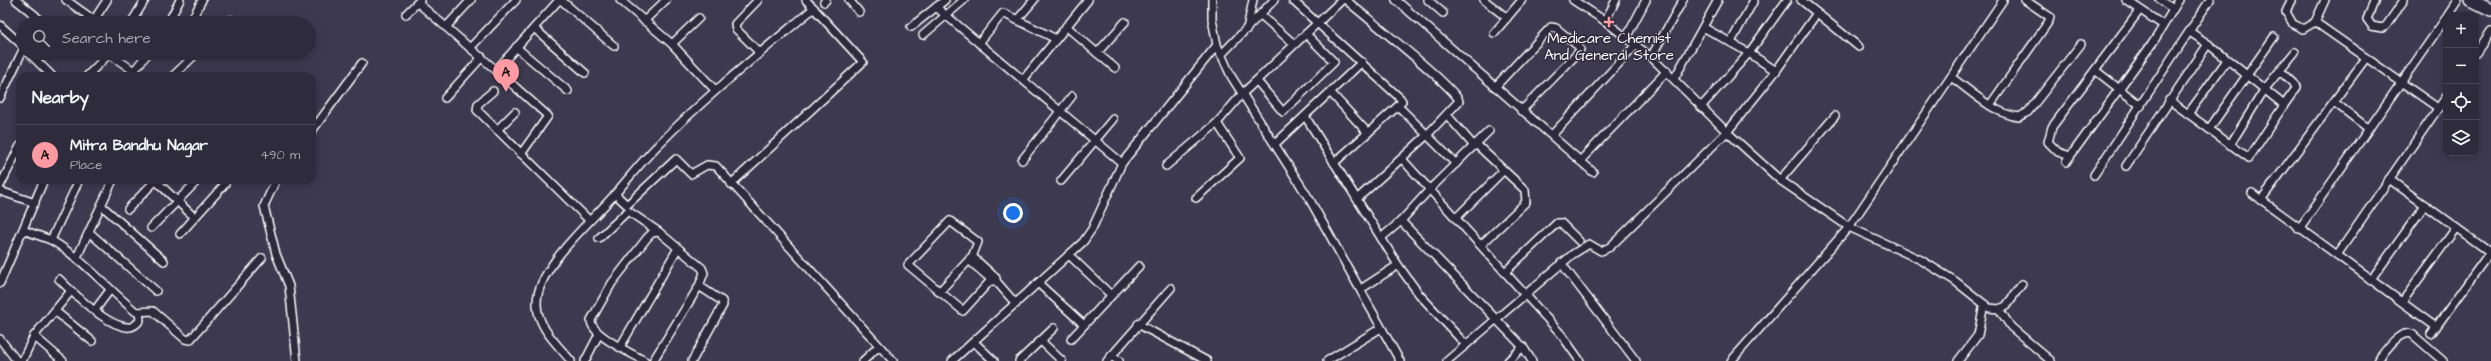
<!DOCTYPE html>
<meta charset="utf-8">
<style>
:root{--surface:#2e2c3c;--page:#363443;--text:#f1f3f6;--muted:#a7a7af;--line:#494856;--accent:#ff9aa2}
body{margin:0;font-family:"Architects Daughter",sans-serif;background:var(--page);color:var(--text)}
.controls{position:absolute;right:12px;top:12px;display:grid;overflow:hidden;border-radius:8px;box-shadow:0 2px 10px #0003}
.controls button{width:36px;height:36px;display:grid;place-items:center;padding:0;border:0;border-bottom:1px solid var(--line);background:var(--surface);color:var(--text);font:20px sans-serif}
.you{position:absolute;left:1013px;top:213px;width:14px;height:14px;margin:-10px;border:3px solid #fff;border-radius:50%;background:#1a73e8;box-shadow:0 0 0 6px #1a73e833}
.badge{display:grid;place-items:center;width:26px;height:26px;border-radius:50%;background:var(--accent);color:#111;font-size:13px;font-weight:700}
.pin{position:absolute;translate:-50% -33px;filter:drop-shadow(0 1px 2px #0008)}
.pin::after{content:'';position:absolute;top:21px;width:14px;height:12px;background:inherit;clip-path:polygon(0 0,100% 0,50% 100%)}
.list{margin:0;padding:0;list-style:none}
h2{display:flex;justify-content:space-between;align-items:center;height:52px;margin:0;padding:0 16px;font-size:17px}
h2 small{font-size:13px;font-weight:400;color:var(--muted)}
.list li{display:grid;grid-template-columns:26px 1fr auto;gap:12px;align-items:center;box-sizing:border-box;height:60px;padding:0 16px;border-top:1px solid var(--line)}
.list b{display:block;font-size:15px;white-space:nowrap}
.list p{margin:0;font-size:13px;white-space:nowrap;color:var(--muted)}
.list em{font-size:13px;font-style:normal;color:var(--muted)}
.icon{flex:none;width:22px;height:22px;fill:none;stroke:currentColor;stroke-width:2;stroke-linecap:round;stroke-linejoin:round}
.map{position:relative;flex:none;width:2491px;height:361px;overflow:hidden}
.search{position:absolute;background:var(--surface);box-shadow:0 2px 10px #0003;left:16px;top:16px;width:300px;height:44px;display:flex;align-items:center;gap:10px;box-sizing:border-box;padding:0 14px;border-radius:22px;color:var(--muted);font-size:15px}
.panel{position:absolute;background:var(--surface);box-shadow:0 2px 10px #0003;left:16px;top:72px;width:300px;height:112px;border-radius:12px}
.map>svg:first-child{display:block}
</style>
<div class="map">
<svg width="2491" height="361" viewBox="0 0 2491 361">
<rect width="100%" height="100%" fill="#3d3a50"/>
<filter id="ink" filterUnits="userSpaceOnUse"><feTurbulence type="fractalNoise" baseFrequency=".025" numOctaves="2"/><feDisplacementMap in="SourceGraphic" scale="8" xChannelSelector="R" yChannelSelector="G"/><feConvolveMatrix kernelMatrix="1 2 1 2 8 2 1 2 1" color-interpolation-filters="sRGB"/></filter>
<g filter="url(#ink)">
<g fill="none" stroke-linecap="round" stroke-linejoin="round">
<defs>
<g id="street">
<polyline points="16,0 36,16 34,23"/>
<polyline points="66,0 94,20 107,0"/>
<polyline points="471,0 446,27 470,48 516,0"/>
<polyline points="561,0 614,46"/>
<polyline points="620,0 672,44 715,90"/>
<polyline points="758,0 735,24 736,29 760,53"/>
<polyline points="849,0 859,12"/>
<polyline points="1292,0 1400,98 1402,101 1398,106"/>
<path d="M1346 0C1363 15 1455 87 1459 101L1427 135 1357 199"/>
<polyline points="1396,0 1593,172"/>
<polyline points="1428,0 1443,13"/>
<polyline points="1484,0 1507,18"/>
<polyline points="1573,0 1605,21 1651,57 1727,132 1780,180 1849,227 1921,260 1955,281 1989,308 1999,309 2006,306 2022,284"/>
<polyline points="1801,0 1859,47"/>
<polyline points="2126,0 2163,25"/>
<polyline points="2160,0 2173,9"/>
<polyline points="2291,0 2286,12 2293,24 2303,29 2315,22 2325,0"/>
<polyline points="2375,0 2367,19 2372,26 2382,28 2386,26 2404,0"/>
<polyline points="824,2 826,0"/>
<polyline points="418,3 446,27"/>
<polyline points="936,7 1122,163"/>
<polyline points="406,14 420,0"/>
<polyline points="1261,15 1294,44"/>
<polyline points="2448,15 2458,0"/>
<polyline points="1017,20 1034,0"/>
<polyline points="644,21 666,0"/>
<polyline points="1605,21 1616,0"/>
<polyline points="2315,22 2438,108"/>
<polyline points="131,23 145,0"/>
<polyline points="168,23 180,0"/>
<polyline points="190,23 202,0"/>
<polyline points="228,23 231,20"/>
<polyline points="0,25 23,46"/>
<polyline points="1066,26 1097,53 1125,22"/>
<polyline points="911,27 945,0"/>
<polyline points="534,28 585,73"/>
<polyline points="1247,29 1253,0"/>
<polyline points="2190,32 2208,44"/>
<polyline points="1494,33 1522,0"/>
<polyline points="923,35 964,0"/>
<polyline points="1626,38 1646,0"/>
<polyline points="1731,42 1754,0"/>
<polyline points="979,43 1003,13 1056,39"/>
<polyline points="672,44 699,18"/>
<polyline points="1217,45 1231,76 1310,200 1400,361"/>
<polyline points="516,47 568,91"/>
<polyline points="470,48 496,70 559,0"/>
<polyline points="29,53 52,76"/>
<polyline points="108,53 134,71"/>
<polyline points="1097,53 1115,68"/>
<polyline points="2476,53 2491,31"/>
<polyline points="1221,55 1274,0"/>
<polyline points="1651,57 1683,0"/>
<polyline points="496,70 548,116 521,154"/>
<polyline points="2095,70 2141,106"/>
<polyline points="1776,71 1817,13"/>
<polyline points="2280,71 2297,87 2284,105"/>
<polyline points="87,76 110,53"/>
<polyline points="130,76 148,53"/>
<polyline points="173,76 197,53"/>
<path d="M1951 77C1971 91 1994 114 2019 117L2028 112 2081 44"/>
<polyline points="1674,79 1718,0"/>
<polyline points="1023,80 1088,0"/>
<polyline points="1257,81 1283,112 1334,62 1306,34"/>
<polyline points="1495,87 1551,27 1556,28 1578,46 1580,49 1578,53 1521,111"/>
<polyline points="493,91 478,104 477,110 589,220"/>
<polyline points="1331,93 1368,133"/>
<polyline points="0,98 23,50"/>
<polyline points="445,98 482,57"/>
<polyline points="2334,102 2369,129"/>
<polyline points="1990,105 2049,21 2050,17 2025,0"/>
<polyline points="1701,107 1749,53 1703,27"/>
<polyline points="2188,114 2227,60"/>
<polyline points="1447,115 1474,146"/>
<polyline points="1305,116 1398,265 1419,294 1466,345"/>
<polyline points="2209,129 2274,37"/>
<polyline points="497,130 515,112"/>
<polyline points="312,131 362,63"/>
<polyline points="1552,135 1636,45"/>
<polyline points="1276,143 1362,62"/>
<polyline points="1476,144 1525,190 1526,202 1481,245"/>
<polyline points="2230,145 2264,90 2295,52"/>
<polyline points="2070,156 2058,152 2048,142 2052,127 2140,10"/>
<polyline points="1402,159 1561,334 1580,361"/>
<polyline points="1022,160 1072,96"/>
<polyline points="1580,161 1667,71"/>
<polyline points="2066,162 2154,41 2179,0"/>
<polyline points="1334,163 1398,106 1456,164"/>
<polyline points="1166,166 1217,123 1242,94 1342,0"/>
<polyline points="2126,166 2208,44 2284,105 2249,158 2169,100"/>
<polyline points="2094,175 2210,0"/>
<polyline points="2389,179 2491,253"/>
<polyline points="155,180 194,217"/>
<polyline points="276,180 264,206 276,254 289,286 297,361"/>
<polyline points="1780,180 1835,116"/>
<polyline points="1061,181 1113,119"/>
<polyline points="731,184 863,62 806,0"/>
<polyline points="0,186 20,146"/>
<polyline points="0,191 35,203"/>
<polyline points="2252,193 2436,327"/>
<polyline points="615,194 627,205 676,159 691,174 707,165 716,166 893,361"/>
<polyline points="1196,198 1240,158 1217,123"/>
<polyline points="2261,200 2366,58"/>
<polyline points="102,206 164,261"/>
<polyline points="128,209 156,180"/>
<polyline points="1456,218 1503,171"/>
<polyline points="1401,221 1523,347 1532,361"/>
<polyline points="151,228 198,180"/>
<polyline points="2299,229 2446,18"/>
<polyline points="23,230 51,240 79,180"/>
<polyline points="90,233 156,291"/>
<polyline points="180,234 225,184"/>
<polyline points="599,238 628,211 659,232"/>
<polyline points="1381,238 1401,221 1430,189 1489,131"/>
<path d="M51 240C83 259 107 288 136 312L153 311 185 339 190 340 262 258"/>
<polyline points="678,248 702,268 704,273 699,286"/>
<polyline points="1069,255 1111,295"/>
<polyline points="2337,255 2446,97"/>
<polyline points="77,257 113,180"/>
<polyline points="972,257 978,242 950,221 908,265 963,311 991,280"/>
<polygon points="970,258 974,258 996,278 996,281 993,281 971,262"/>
<polyline points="1561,263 1636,361"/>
<polyline points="1506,271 1557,223 1561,223 1579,241"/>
<path d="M59 279C73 293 107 326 127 327 133 328 137 324 140 320L139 312"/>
<polyline points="2371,280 2425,205"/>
<polyline points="996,281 1016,304"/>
<polyline points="0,283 44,180"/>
<polyline points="1038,283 1084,325"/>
<polyline points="1361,289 1398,265"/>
<polyline points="939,292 969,260"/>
<polyline points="2402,302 2456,228"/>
<polyline points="1999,309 2011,327 2051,361"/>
<polyline points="95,310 110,290"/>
<polyline points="55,311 92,341"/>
<polyline points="1138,324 1207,361"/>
<polyline points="2431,334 2490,252"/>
<polyline points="34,336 63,361"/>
<polyline points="0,339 17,361"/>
<polyline points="1071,339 1139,266"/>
<polyline points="1041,341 1062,361"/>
<polyline points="975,343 994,361"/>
<path d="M620 347 678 248 659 232 652 233 647 238 612 283 591 320C590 335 633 354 645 361"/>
<polyline points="1111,356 1119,361"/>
<polyline points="22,361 34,336 71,291"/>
<path d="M571 361C557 344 536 326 537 302 538 266 593 220 615 194 629 178 642 161 657 146 706 96 760 53 814 8"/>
<polyline points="585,361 599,334"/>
<polyline points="653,361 699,286 722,301 723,305 692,361"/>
<polyline points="863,361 878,347"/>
<polyline points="952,361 1083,242 1092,229 1122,163 1217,45 1212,19 1212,0"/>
<polyline points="1019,361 1054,328"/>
<polyline points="1107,361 1171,288"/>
<polyline points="1327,361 1381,328"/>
<polyline points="1447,361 1573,254 1589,244 1601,251 1610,247 1727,132 1776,71 1749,53 1787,0"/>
<polyline points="1508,361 1523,347"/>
<polyline points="1731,361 1849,227 2003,0"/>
<polyline points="1958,361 1978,335 1984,304"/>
<path d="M2377 361C2386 351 2398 330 2412 334L2443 361"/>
</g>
<polyline id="secondary" points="2471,0 2491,10"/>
</defs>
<use href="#street" stroke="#fff" stroke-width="10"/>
<use href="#secondary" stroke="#fff" stroke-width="14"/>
<use href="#street" stroke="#2f2a3d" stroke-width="7"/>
<use href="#secondary" stroke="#2f2a3d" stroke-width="11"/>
</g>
</g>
<path fill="#ff9aa2" stroke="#2f2a3d" stroke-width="1.5" d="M1607 16h4v4h4v4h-4v4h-4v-4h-4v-4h4z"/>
<g text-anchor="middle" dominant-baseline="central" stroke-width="3" stroke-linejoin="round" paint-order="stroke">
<g font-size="15" fill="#fff" stroke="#2f2a3d">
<text x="1609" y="38">Medicare Chemist<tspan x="1609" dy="17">And General Store</tspan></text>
</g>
</g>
</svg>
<div class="controls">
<button>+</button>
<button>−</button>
<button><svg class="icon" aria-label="locate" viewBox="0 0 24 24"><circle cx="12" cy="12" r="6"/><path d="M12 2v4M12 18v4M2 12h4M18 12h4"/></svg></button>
<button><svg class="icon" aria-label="layers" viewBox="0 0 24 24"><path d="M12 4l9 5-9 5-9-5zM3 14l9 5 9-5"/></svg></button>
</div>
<div class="you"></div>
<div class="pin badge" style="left:506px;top:92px">A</div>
<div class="search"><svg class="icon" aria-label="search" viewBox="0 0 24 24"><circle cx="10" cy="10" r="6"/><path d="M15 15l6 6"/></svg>Search here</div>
<section class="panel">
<h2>Nearby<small></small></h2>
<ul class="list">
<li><span class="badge">A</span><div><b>Mitra Bandhu Nagar</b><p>Place</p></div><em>490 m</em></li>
</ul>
</section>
</div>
